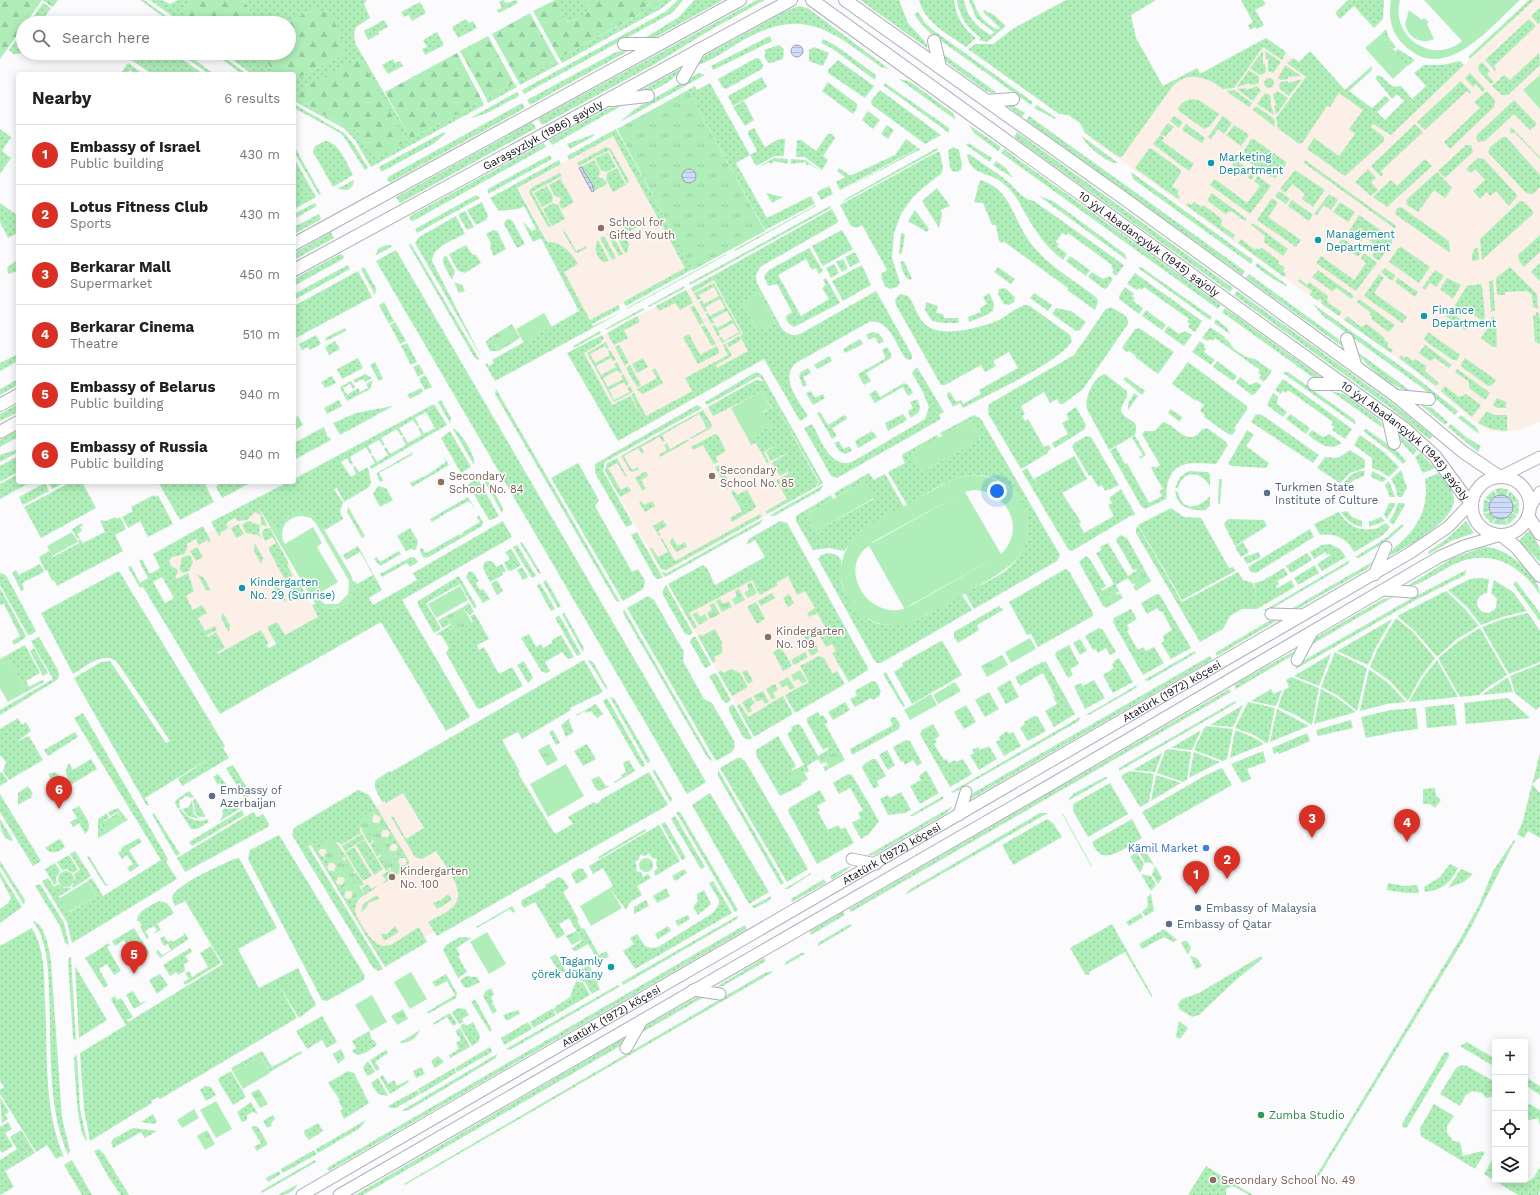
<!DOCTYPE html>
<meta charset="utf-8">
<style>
:root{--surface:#fff;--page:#f2f2f2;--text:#202124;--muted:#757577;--line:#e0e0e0;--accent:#d93025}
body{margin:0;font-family:"Work Sans",sans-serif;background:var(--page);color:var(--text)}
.controls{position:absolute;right:12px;bottom:12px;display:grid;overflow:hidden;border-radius:4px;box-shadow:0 2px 10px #0003}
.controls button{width:36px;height:36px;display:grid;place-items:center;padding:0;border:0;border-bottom:1px solid var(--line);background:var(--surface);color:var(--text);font:20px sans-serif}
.you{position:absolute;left:997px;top:491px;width:14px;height:14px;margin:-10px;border:3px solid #fff;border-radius:50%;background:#1a73e8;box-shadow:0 0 0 6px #1a73e833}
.badge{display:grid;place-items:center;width:26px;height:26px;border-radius:50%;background:var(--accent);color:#fff;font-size:13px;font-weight:700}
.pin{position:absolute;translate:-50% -33px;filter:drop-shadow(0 1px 2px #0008)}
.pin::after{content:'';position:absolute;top:21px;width:14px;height:12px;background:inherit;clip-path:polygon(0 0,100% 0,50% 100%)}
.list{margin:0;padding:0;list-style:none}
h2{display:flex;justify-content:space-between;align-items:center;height:52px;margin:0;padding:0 16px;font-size:17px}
h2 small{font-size:13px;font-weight:400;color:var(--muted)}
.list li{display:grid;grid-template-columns:26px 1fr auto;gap:12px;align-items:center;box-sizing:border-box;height:60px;padding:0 16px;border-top:1px solid var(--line)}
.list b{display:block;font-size:15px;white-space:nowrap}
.list p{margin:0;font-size:13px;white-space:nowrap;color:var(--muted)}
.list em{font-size:13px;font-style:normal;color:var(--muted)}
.icon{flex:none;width:22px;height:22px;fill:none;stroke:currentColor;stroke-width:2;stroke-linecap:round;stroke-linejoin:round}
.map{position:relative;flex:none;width:1540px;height:1195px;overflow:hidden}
.search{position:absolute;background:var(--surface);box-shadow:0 2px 10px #0003;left:16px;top:16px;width:280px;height:44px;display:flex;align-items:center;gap:10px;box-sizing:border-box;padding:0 14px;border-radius:22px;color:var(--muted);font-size:15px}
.panel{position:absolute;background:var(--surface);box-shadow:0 2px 10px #0003;left:16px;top:72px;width:280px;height:412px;border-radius:4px}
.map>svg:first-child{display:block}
</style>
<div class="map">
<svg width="1540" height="1195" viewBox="0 0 1540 1195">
<defs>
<pattern id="grass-dots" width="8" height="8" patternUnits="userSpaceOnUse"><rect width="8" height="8" fill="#afeeb9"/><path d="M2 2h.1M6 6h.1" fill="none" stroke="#95cb9e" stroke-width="1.8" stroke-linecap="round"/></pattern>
<pattern id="forest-firs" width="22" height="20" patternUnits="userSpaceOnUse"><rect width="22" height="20" fill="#afeeb9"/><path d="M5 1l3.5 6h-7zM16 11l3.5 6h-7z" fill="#95cb9e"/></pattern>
<pattern id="park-tufts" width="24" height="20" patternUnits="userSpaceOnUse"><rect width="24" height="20" fill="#afeeb9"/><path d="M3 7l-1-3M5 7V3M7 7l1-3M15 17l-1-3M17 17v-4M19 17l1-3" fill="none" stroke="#95cb9e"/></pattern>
<pattern id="water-rules" width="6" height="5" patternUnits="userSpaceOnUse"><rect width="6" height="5" fill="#cedcfa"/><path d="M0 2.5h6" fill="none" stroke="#b0bcd5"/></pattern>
</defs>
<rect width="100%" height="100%" fill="#fbfbfe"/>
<g fill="#fcefe7">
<polygon points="1534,0 1540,0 1540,422 1520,430 1501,432 1491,431 1479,425 1415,371 1091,139 1125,107 1197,68 1200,73 1266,38 1394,131"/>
<polygon points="613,136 685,268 590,320 518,187"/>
<polygon points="716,274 760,354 621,430 577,349"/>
<polygon points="756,380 763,382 818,481 816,487 667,571 660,569 605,471 607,463"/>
<polygon points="444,476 448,483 438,489 434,481"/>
<polygon points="258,506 318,617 225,667 165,557"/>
<polygon points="791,553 853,663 746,722 684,612"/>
<polygon points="401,791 473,908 382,963 311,845"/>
</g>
<g fill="url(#grass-dots)" fill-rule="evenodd">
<polygon points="140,0 144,0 176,23 172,23"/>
<polygon points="150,0 162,0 170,4 178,0 197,0 184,7 189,18 196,23 182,23"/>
<polygon points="244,0 367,0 364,4 370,18 356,27 354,33 355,43 411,139 482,100 484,105 371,167 355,140 345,129 294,101 294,97 346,128 358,131 369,152 360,58 294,93 294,80 346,53 315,8 288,23 257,23"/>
<polygon points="503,0 506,3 516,0 518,3 499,13 497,10 502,8 499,2"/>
<polygon points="555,0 588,0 586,1 590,11 568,23"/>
<polygon points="659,0 672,0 662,8 562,63 559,58 641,14 640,10 651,4 654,9 662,5"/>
<polygon points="678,0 683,0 672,13 524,94 522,90 665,12"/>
<polygon points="694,0 723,0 654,38 643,39 679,17"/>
<polygon points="757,0 765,0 712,29 655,64 542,125 538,119"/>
<polygon points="860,0 899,0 908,23 927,44 927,48"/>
<path d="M919 0H954C956 16 963 29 976 38L966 47C948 34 925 23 919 0Z"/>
<path d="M957 0H964C967 17 976 26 990 35L995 33 976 18 969 0H973C977 15 985 23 998 30L1000 28 983 12 984 10 994 15 1006 26 987 42 979 40 981 38C967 28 959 16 957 0Z"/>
<path d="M1066 0H1156L1131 15 1136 38 1163 86 1197 68 1200 74 1266 38 1286 52 1282 60 1263 47 1234 88 1223 89C1206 77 1188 70 1172 87L1121 158 1119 157 1085 133 1080 123 1068 115 1059 114 968 49 976 44H993L1014 28Z"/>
<polygon points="1241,0 1263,0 1266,4 1255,10 1264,25 1257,29 1255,27 1250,30 1248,25 1253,22"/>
<polygon points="1348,0 1384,0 1383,19 1374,28 1354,6 1340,19 1335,13"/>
<polygon points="1529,0 1534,0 1470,59 1468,57"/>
<polygon points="420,2 426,13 412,21 409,15 404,17 401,12"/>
<polygon points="43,3 51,8 41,22 33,17"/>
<path d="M800 6 809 9 889 69 881 67C832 32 806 6 745 39 731 47 711 62 697 65L704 56 788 10Z"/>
<polygon points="1540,8 1540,23 1538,24 1531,16"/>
<polygon points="918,12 925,23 933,30 1033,102 1031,105 930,33 922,25 914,14"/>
<polygon points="466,19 469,23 473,21 477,28 458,38 452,27"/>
<polygon points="1529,19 1536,26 1494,66 1496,69 1495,71 1485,60"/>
<polygon points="384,20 388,27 378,32 379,34 368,40 364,31"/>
<polygon points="1386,29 1389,38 1396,47 1393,49 1380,35"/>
<polygon points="23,31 23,51 20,54 13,54 9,50"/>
<polygon points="437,32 444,45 425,55 422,49 427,47 423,40"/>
<polygon points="770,36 772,41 713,70 711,66"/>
<polygon points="823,39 835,45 876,75 875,80 833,49 821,43"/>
<polygon points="779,45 784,49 783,59 771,63 768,63 764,56 766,53 764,50"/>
<polygon points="814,47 829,53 823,66 809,61 809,50"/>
<polygon points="1398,49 1415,60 1408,66 1395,52"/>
<polygon points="630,50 530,105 527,100 616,52"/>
<polygon points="1263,51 1263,64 1265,64 1266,71 1264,74 1260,75 1250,68"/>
<polygon points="1265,51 1281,62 1273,73 1268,71 1268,59 1266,59"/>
<path d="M1310 51 1345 90 1372 66V70L1349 91 1372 108 1385 96 1390 100 1377 112 1385 120 1404 101 1397 94 1392 99 1376 79 1377 75C1387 77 1389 90 1401 86L1412 99 1426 86 1414 73 1424 65H1443L1460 61 1464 65 1391 135 1373 124 1371 127 1384 137V141L1345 176 1307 149 1314 138 1339 156 1355 134 1349 129 1363 110 1339 93 1330 107 1327 106 1303 142 1299 144 1278 128 1276 118 1306 77 1287 63 1294 58 1299 62Z"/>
<polygon points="134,53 174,53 203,74 152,74 130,59"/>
<polygon points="179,53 185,53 214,74 209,74"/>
<polygon points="213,53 218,53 247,74 242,74"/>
<polygon points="223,53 240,53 252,59 268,63 273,74 252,74"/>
<polygon points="1539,53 1540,65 1508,95 1502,95 1492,86 1504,75 1510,80"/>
<polygon points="943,54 996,92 996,93 991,93 986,91 945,61"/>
<polygon points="756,58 760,59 763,65 762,69 726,89 723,88 718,79"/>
<polygon points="393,59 395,63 400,61 403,66 388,74 382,65"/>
<polygon points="556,60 559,64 520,85 518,81"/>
<polygon points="838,60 874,86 865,98 828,73 828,70"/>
<polygon points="1482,62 1490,71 1487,74 1494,82 1491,84 1479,71 1478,66"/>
<polygon points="128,63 142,73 135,74 130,70 127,74 120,74"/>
<polygon points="1285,65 1301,76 1288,77 1288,79 1281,80 1278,78"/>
<path d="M678 70 680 71C670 84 651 93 636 93Z"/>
<polygon points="1249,70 1259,77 1259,81 1257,84 1250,85 1250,83 1237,87"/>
<polygon points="699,73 705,75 620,122 635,109"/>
<polygon points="1470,73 1485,89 1483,92 1476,84 1473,87 1465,78"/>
<polygon points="762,77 767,87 733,106 728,96"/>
<circle cx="1269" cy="83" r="5"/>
<polygon points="899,79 909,81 953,113 956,120"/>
<polygon points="1302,79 1289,96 1280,89 1279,85 1281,82 1288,81 1288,83"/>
<polygon points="1461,81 1471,92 1470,94 1467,91 1425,130 1417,122"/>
<polygon points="828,82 857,104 857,108 853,114 822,91"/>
<polygon points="514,83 517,87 488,103 486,98"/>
<polygon points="710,83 750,155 757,151 748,134 748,131 754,128 765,147 779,139 785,139 784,156 775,156 756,166 750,155 736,163 767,218 811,196 815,204 765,230 688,90 695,86 697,90"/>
<polygon points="885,83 949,128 949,133 883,85"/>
<polygon points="1257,86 1261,90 1253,101 1237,89 1246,88 1246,90"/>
<polygon points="880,90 941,135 925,144 872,105 871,101"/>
<polygon points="1234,90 1252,103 1249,107 1226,91"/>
<polygon points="1278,91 1288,98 1276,115 1274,106 1276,105 1273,95"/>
<polygon points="1487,91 1495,100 1494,107 1450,149 1444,142 1480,108 1474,102"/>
<polygon points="517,92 519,96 487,113 472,118 472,117"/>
<polygon points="1265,93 1270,95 1271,101 1270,102 1274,115 1257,104"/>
<polygon points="1191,99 1199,100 1219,114 1210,126 1204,129 1179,111 1178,108 1183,102"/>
<polygon points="1514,100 1537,124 1530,130 1514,114 1485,141 1478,142 1476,138 1478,134"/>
<polygon points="744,101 754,120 745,126 733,107"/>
<polygon points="522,103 525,108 391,182 387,181 388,177"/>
<polygon points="294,104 344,133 354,145 368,168 365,170 342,134 294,108"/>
<polygon points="1005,104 1012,105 1025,113 1022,117"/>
<polygon points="1037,105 1056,118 1055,119 1034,108"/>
<polygon points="621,106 552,145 549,140 609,108"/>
<polygon points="1256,106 1274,119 1275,127 1253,110"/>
<polygon points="868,111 880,120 873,129 862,120"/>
<polygon points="1029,116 1245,271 1242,275 1026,120"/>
<polygon points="1174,116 1183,122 1179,128 1170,121"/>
<polygon points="1223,116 1232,123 1224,134 1218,129 1211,139 1208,137"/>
<polygon points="532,122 536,128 400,203 396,197"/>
<polygon points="1168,123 1174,127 1165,137 1160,134"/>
<polygon points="1186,124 1205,138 1202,143 1182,130"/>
<polygon points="1415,124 1423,132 1381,171 1383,175 1381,177 1371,166"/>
<polygon points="887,125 894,130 888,139 881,134"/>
<polygon points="969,125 1001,147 998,151 974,133"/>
<polygon points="1234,125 1249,135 1241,146 1226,135"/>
<polygon points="1511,127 1540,157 1540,159 1515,133 1510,133"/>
<polygon points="0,129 11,137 2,151 11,158 0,174"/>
<polygon points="616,129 693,269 626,306 623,302 685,268 613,136 569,160 567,156"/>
<polygon points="444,132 445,134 433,144 381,172 379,167"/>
<polygon points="1017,132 1233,288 1230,292 1014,137"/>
<polygon points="594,134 594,136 570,149 567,144"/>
<polygon points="828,134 832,134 835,138 823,156 828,160 822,170 805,157 796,157 797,140 801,140 816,151"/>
<polygon points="1160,135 1164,138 1162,141 1194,164 1189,171 1153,144"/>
<path d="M1082 136 1118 163C1109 165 1084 144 1082 136Z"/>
<polygon points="1503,137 1507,138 1540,175 1540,187 1533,194 1526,193 1488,152 1490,147"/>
<polygon points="906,139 918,148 840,190 836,182 845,177 837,171 839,168 849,175 852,175 895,155"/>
<polygon points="1251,139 1254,139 1286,162 1285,167 1276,178 1269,176 1245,159 1244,151"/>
<path d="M325 141C338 141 348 165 353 175L333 187 313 152 315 146Z"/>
<polygon points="544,143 546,147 413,221 410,220 410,216"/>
<polygon points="968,143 992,158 990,162 966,145"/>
<polygon points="1466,145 1471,145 1473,152 1445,178 1438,171"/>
<polygon points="294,146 321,194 319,195 294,152"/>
<polygon points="606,147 611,149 629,181 627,184 609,150 579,166 577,163"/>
<polygon points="953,147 959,150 962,165 961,170 957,172 952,171 950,167 948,151"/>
<polygon points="919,148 921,149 841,191"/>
<polygon points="937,148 938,150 841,203 847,198"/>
<polygon points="1004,149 1221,305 1218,309 1001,153"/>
<polygon points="1149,149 1152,149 1181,170 1181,173 1172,186 1179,191 1177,194 1180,197 1178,199 1135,168"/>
<polygon points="608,152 616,167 606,172 601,170 595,159"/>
<polygon points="937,152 940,152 943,169 941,174 924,187 913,197 901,214 894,233 892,258 900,283 897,287 890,289 885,286 881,277 882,273 887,270 862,225 856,228 851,226 840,205"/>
<path d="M969 154C981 163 995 171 1007 181 1017 189 1021 199 1034 201L1124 265 1116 276 1112 272 1114 270 1111 267 1112 265 1068 233 1066 235 1062 233 1056 242 1059 244 1057 246 1067 254 1063 260C1047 248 1036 232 1026 215 1020 204 1015 193 1005 185 989 170 971 177 967 155Z"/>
<polygon points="550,155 552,159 488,194 488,189"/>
<polygon points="294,158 316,197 294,209"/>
<polygon points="774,158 788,159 787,164 774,161 771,165 770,162 757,168"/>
<polygon points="1478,158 1484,159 1517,195 1516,198 1509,206 1496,191 1490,196 1487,192 1480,199 1473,191 1485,180 1475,169 1471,173 1467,170 1467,168"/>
<polygon points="791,159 805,160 821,171 809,164 807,166 805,162 791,164"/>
<polygon points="1425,159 1432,166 1387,207 1373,197 1391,180 1397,186"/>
<path d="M559 160 561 164 517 188 547 242C561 241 571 252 578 264L564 272 590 320 618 305 620 309 592 324 593 326 622 312 495 381 485 364 487 363 489 366 494 363 492 360 579 311 541 238 533 242 522 221 532 231 536 229 524 206 518 209 499 211 490 198Z"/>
<polygon points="594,160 600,171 598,177 604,179 607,184 594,191 581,167"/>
<polygon points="1236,160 1255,174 1252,180 1232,165"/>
<polygon points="1305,160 1396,226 1396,228 1394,228 1304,163"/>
<polygon points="996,161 1006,168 1013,178 993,165"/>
<polygon points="617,168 626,185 613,192 606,179 607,173"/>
<polygon points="1368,169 1376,178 1371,182 1378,190 1371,196 1355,182"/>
<polygon points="1295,170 1325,190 1313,207 1302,199 1305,194 1292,184 1285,193 1280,189"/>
<polygon points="1131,172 1253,260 1251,264 1133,179"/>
<polygon points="1437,172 1452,188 1445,198 1434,190 1418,212 1407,205 1406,200"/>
<polygon points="560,173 562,176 532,192 551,226 548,227 529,192 531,188"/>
<polygon points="1258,176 1271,186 1250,214 1210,185 1215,179 1247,203 1260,186 1254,181"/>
<polygon points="562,178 561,180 574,202 562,209 559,204 561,198 555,196 549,185"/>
<polygon points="354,180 353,185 348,190 337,189"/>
<path d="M980 180C1010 189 1012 215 1027 238 1044 264 1073 279 1097 298L1098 302 1095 310 1067 290 1068 288 1003 241 1002 243 999 241 996 225H992L983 203 974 202Z"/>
<polygon points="547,186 553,197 552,202 542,207 534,193"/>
<polygon points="829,186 833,194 821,200 817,192"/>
<polygon points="937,188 950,206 941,210 942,216 939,228 922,201"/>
<polygon points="1279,191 1290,199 1286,204 1275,196"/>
<polygon points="766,193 783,197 772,203"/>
<polygon points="1212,193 1247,219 1245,221 1231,211 1225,214 1207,200"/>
<polygon points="1329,194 1338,200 1331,210 1324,205 1317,215 1314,214"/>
<polygon points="476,195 480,198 417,233 415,229"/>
<polygon points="1039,196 1053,201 1125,254 1127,260"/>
<polygon points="1272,198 1278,203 1268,217 1301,240 1296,247 1257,220"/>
<polygon points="1292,200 1313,215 1309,221 1288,206"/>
<polygon points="1520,201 1524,202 1533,211 1533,214 1482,260 1480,239"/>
<polygon points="482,202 488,216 486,220 476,225 467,210"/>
<polygon points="1194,202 1201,207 1203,205 1222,219 1221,225 1235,235 1233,239 1186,205 1188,203 1191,205"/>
<polygon points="1340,202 1355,212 1348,222 1333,212"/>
<polygon points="0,203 18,216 18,233 8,238 0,222"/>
<polygon points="315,203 317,206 294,219 294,214"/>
<polygon points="553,203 558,205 565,219 552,226 543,209"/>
<polygon points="816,205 816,206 735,251 734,250"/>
<polygon points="830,206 831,208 690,285 689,283"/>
<polygon points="1401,207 1449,241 1450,253 1395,214 1397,208"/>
<path d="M832 209 838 220 837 223 760 267 756 275 757 283 782 329C788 335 794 337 802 333L876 291 912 355V359L909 360 905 358C896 345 889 318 869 322L796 363C779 378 799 401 808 416L800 421 764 359 618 441 567 353 602 335 604 339 601 341 602 342 584 353 612 405 630 396 643 418 631 395 634 393 646 416 713 380 692 391 685 378 728 355 723 345 725 343 732 356 716 365 717 368 748 351 740 336 743 334 714 280 693 292 691 288ZM759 293 775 322 758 331 742 302Z"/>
<polygon points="915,210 929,229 927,232 908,221"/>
<polygon points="465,211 474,227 467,230 458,215"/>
<polygon points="319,214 321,219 320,220 294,234 294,227"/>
<polygon points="1359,215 1392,238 1392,243 1379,261 1372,256 1378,247 1365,237 1362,241 1359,241 1348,233"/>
<path d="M456 216 465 234C454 240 433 246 432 261L482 358 415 243 419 237Z"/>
<polygon points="510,219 513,222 525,244 517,248 504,224 506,220"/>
<polygon points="635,222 638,227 630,231 619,226 623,224 628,226"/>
<polygon points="1253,223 1288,249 1283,256 1264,242 1265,236 1251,225"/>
<polygon points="493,230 497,231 506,249 494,256 490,248 491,243 486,234"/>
<polygon points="842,230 853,249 823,266 812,246"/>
<polygon points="565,231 576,251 586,246 587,248 578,253 575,252 563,232"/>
<polygon points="614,231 625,236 629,244 627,252 625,253"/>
<polygon points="331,232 334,238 294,260 294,253"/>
<polygon points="611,232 623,254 619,256 607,234"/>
<polygon points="901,233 905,234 902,253 899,254"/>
<polygon points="1540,235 1540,252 1524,267 1519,261 1518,255"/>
<polygon points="604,236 616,258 612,260 600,238"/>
<polygon points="1342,238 1362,252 1358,257 1339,243"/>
<polygon points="1241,239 1255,250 1256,248 1259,250 1261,247 1279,261 1278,263 1285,268 1283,271 1286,274 1284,277 1238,243"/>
<path d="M598 240 609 261 603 262C596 256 593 248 598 240Z"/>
<polygon points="411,244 479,359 478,360 474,357 409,245"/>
<polygon points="387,245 393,246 375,256 379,248"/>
<polygon points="466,245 472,254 476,255 481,263 465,273 458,271 449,254"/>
<polygon points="1401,247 1430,267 1419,283 1389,262 1398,248"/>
<polygon points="809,248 823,271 819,274 816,268 812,270 806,259 778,275 801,316 829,299 822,288 826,285 823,280 826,278 840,303 794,327 789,324 786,319 786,316 792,312 777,284 768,286 764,276 769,270"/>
<polygon points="1475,248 1478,248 1479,260 1472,261 1472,255"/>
<polygon points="396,250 706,782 687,794 376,261"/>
<polygon points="855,252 860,262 850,267 845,257"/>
<polygon points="1364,253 1377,263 1356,291 1316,263 1321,256 1354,280 1366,263 1361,258"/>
<polygon points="340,254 344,256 343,259 294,286 294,279"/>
<polygon points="726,254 726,255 627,309 627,308"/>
<polygon points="446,255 455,272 452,280 443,263 443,258"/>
<polygon points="1070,256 1090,270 1086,276 1066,261"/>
<polygon points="18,259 18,271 8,274 7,268"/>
<polygon points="843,259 848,268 842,272 836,262"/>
<path d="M904 261 912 279 910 280C904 278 902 268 900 262Z"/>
<polygon points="1257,263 1287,285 1286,286 1273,279 1255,266"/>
<polygon points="1540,263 1540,281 1531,272"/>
<polygon points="834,264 839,273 831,278 826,268"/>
<polygon points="348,265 350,269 294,300 294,294"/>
<polygon points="862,265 871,285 843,301 832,281"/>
<polygon points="364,267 376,288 375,295 361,269"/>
<polygon points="998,267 1015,279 1011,284 994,272"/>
<polygon points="1141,267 1212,317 1210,320 1138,268"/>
<polygon points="1510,267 1537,294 1538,309 1533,307 1532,295 1527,291 1505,292 1505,295 1497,295 1496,278"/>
<polygon points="1385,268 1396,276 1392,281 1381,272"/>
<polygon points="1318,270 1354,296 1351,299 1337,288 1332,291 1312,277"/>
<polygon points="1435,270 1444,276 1436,287 1430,283 1425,290 1422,288"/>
<polygon points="358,271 372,297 296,338 294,334 294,306"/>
<polygon points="1092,272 1103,279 1109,276 1113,279 1107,288 1104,289 1088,277"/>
<polygon points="1135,273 1202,321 1195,332 1188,327 1190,324 1187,322 1189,319 1144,287 1142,290 1139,288 1137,290 1127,284"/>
<polygon points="1249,274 1337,338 1343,344 1343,347 1246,278"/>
<polygon points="1379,274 1384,278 1374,293 1407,317 1402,323 1364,296"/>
<polygon points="1398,278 1418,292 1415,297 1395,282"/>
<polygon points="1447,278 1461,285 1453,299 1440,289"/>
<polygon points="1300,279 1307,285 1309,282 1328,296 1327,302 1342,312 1339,316 1322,304 1321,299 1317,300 1310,295 1312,291 1298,281"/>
<polygon points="1493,280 1495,310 1491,312 1489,282"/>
<polygon points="454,282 462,285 465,291 459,293"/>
<polygon points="714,283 741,333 722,343 719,338 721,337 724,341 739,332 733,323 718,331 720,335 718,336 712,326 715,325 717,328 732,320 727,311 712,319 714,323 711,324 706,314 708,313 710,316 725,308 720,299 705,307 707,311 705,312 699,302 702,301 704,304 719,296 714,287 699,295 701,299 698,300 694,293"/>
<polygon points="1480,284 1482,285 1485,317 1479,329 1476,327 1481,320 1469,311 1465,316 1457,310 1455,305 1467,286"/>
<polygon points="684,286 685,288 649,307 648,306"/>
<polygon points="1125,287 1134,294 1132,296 1135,298 1133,301 1143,308 1139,314 1119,299 1119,296"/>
<polygon points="1005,288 1015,297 1014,302 1009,305 1004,304 998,294 999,289"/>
<polygon points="686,290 693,303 680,310 675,303 659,311 656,306"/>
<polygon points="1237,291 1395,405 1433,436 1429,439 1392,409 1234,295"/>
<polygon points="989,293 994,303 993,311 984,316 969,322 968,317 981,312 980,308 987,304 983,297"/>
<polygon points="1034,293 1052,305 1048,311 1030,298"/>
<path d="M900 294 908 296C915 304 917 318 926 325 942 339 984 327 1001 319 1009 314 1016 308 1025 305L1030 306 1070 335 1072 341C1059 363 988 394 963 408L960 403 953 407 947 396V393L950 392 956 402 961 400 963 404 981 394 979 390 1018 368 1009 352 993 361 996 366 985 372 981 365 945 385H941L896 305 895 300Z"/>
<polygon points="1359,299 1395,325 1389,332 1371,319 1372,317 1370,315 1371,313 1357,302"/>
<polygon points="384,302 394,321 389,324 379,305"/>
<polygon points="926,302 938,306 936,313 943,314 944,318 958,318 959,323 944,323 932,321 925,310"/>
<polygon points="1313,304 1413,375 1458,411 1455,415 1420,386 1323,316"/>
<polygon points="694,305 704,323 700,325 690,307"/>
<polygon points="1111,307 1126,316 1128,321 1128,324 1083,389 1063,404 1060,404 1057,399 1050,403 1044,392 1021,406 1025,414 1022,416 1025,421 1028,419 1044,447 1049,445 1051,449 1048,451 1048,453 1021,469 989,415 988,409 989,404 1074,355 1105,310"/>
<polygon points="643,308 644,310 606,330 605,329"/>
<polygon points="1056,308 1071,311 1086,322 1080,330 1076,331 1052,314"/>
<polygon points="1225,308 1322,378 1317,379 1311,376 1222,312"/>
<polygon points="1146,310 1166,325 1162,330 1142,316"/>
<polygon points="1449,311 1469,325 1465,330 1445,316"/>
<polygon points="1536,312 1538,312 1540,319 1540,344 1535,342 1533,315 1536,315"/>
<polygon points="637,316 640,322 624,330 628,338 614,345 607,333"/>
<polygon points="1347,316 1361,327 1367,324 1385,338 1384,340 1389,343 1387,346 1393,350 1391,353 1344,320"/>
<polygon points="1491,317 1494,317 1496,319 1497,347 1493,347 1481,338 1490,325"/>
<polygon points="1216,319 1227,328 1230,334 1214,323"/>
<polygon points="395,322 406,341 400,344 390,325"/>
<polygon points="705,325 716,344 712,346 701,327"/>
<polygon points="1168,326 1179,334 1185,331 1192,335 1184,346 1164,332"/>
<polygon points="1210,327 1225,337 1225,340 1227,339 1234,349 1246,357 1255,359 1272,371 1264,382 1259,378 1261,375 1258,373 1260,370 1215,338 1213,341 1210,339 1208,341 1202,338"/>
<polygon points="345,328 346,331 326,341 325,338"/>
<polygon points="1139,328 1174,352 1158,374 1135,357 1136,356 1129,351 1127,352 1122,348 1135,329"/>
<polygon points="600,331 601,333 574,348 573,346"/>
<polygon points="873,332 879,334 884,341 879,344 875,337 869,340 866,335"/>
<polygon points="1428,332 1460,355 1457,360 1453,360 1424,340"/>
<polygon points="689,334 700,355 717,346 719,353 698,364 683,337"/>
<polygon points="316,335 321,344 310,350 308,347 302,350 299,344"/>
<polygon points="739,336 741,340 729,347 727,343"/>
<polygon points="491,337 499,351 490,351 486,343 486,341"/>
<polygon points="860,339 863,344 845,353 843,349"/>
<polygon points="335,341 340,349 329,355 325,347"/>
<polygon points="1200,341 1205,345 1204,347 1206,349 1204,352 1215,360 1211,365 1192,352"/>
<polygon points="606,342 609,348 607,349 605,346 590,354 595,363 610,355 608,351 610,350 616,360 613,361 611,358 596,366 601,375 616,367 614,364 617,362 622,372 620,374 618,370 603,378 608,387 623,379 621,376 623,374 629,384 626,386 624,382 609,390 614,400 630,392 627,388 630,386 633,392 614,402 587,353"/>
<polygon points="407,343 417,362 411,365 401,346"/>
<polygon points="619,345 629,363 625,366 615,347"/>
<polygon points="1425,345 1452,365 1449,368 1435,358 1430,361 1419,353"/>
<polygon points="887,347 891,354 891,358 866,373 871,381 864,385 858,374 886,358 882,350"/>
<path d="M1358 353H1359L1412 392C1398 391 1364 366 1358 353Z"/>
<polygon points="16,355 18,361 0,371 0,363"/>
<polygon points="1401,355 1405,358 1407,356 1413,361 1415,359 1426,366 1425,371 1439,383 1436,386 1399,358"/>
<polygon points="829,356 832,361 817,369 814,365"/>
<polygon points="358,358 363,368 342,379 337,369"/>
<polygon points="643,358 648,367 637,373 632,364"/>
<polygon points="1465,358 1496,380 1492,385 1488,386 1462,367 1461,364"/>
<polygon points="1217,361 1237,376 1233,381 1213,367"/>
<polygon points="375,362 383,379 379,381 370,365"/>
<polygon points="1188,362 1247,406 1247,410 1234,428 1236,430 1232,435 1228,434 1204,417 1205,415 1200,411 1204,405 1197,400 1196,401 1172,384"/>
<polygon points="419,364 424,373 418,377 413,367"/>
<polygon points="630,365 641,385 637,387 626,368"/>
<path d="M917 367 944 412 939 415 941 419 837 478 831 476 804 428 812 424C821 439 830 469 852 462L925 419 929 407 923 392 912 373Z"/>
<polygon points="655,368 663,383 643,394 641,393 637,389 657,378 652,370"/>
<polygon points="808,368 811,373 803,377 807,385 803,387 799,376 801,372"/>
<polygon points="1457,369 1490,393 1485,400 1469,388 1469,382 1455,372"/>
<polygon points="756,372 762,375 823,483 817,487 819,481 768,391 818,481 816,487 767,514 766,511 787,499 776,480 779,479 784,487 785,487 781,478 789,473 786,469 787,472 780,476 772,463 789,452 771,461 766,452 783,441 764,452 769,462 767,463 756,443 751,445 748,439 771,426 763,413 772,408 762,391 713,416 708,407 756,380 763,381 761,378 757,377 707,405 705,402"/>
<polygon points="1285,372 1288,372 1355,420 1356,425 1283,373"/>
<polygon points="365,374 372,378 365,382 363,379 355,383 353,380"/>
<path d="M1105 374 1127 391C1129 398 1121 403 1121 411 1128 424 1140 417 1135 435L1109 450 1087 409C1084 398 1094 376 1105 374Z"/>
<polygon points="425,375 432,387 425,390 419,379"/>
<polygon points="332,376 336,383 325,388 321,382"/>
<polygon points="1126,377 1145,391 1142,395 1123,379"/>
<polygon points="1240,377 1250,385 1256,382 1262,385 1255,394 1252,395 1236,383"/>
<polygon points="18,379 18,385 0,395 0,389"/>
<polygon points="1283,379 1352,429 1345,439 1332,430 1334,427 1331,425 1333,422 1288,390 1286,393 1283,391 1281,394 1275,390"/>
<polygon points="373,380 370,389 347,401 340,387 351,381 355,387 353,389 350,384 343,388 347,395 358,388 360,392 368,388 366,384"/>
<polygon points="904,383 908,385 913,393 908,396 903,387 875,403 869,394 876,390 880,397"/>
<polygon points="1445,386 1459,397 1466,394 1481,405 1472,417 1441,391"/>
<polygon points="421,388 423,392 410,399 407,395"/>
<polygon points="496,389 620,602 616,601 495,394"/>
<polygon points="811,391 815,398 823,394 825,398 813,405 806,393"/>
<polygon points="1331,391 1344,394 1377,418 1381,422 1383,428"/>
<polygon points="1134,393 1138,396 1128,410 1128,404"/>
<polygon points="1273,393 1278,397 1277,404 1287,412 1283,417 1267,405"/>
<polygon points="1497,398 1506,402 1506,408 1497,408 1493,405"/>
<polygon points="917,399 920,407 919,412 911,418 908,411 913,408 910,402"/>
<polygon points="339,400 342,406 327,414 324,408"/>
<polygon points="441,400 451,418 450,423 438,402"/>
<polygon points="18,404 18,412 0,421 0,414"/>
<path d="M434 404 447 425 371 469 370 466 375 463 371 456 373 455 377 462 388 455 384 448 386 447 390 454 406 445 402 438 404 436 408 443 422 435 418 428 420 427 424 434 435 428 426 412 415 418 419 425 417 426 413 420 399 428 403 435 401 436 397 429 381 438 385 445 383 446 379 440 368 446 372 453 370 454 366 447 350 457 353 464 351 465 347 458 341 462 351 477 356 474 353 467 355 466 359 472 368 467 371 483 369 487 344 502 337 488 334 489 343 503 340 511 343 519 325 530 314 516C291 511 290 511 278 532L273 523 269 525 258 506 267 526 261 525V515L255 512 247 520 238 521 235 518 226 523 228 528 220 533 221 535 219 536 211 522 288 482H294V479Z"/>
<polygon points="697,405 702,408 605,462 603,471 633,524 626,527 595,473 595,464"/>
<polygon points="1421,405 1432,408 1448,422 1445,425"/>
<polygon points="393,406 340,435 333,423 356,413"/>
<polygon points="1076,407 1086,425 1085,429 1055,448 1052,443 1068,434 1062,423 1069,419 1066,414"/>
<polygon points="1171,409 1182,417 1180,422 1168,413"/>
<polygon points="703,410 712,425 711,428 691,439 690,438 707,428 699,414 662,435 665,441 663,442 659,437 641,447 644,452 642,454 638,448 624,456 632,470 638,467 639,469 633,472 630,471 621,456"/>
<polygon points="1487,411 1494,415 1507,415 1507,431 1491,429 1478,423"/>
<polygon points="820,412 828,425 845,415 847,419 832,428 837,436 832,439 817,413"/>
<polygon points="903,414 907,420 888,431 885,423"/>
<polygon points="1256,414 1262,415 1319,455 1313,463 1251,422"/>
<polygon points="1290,414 1310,428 1306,434 1286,419"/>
<path d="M974 415 981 419 1060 555 1057 561 974 609 965 593C983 583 1006 575 1018 558 1045 522 1014 470 969 475 947 478 926 495 907 505L888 472 905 463 902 457 903 454 937 435 939 438 911 453 922 472 981 439 971 420 942 436 940 433Z"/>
<polygon points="1461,415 1477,428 1479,434 1458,418"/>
<path d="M1163 422C1173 424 1180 437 1191 437 1199 437 1200 428 1207 428L1225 441 1228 445 1216 464C1196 463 1172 458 1167 486 1166 490 1167 495 1166 499L1145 509 1141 506 1110 451 1116 447 1125 464 1127 463 1149 503 1162 496 1159 491 1163 489 1151 468 1154 466 1155 468 1160 465 1142 434 1145 431H1155Z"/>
<polygon points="1451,424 1466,437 1481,446 1478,452 1448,427"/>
<polygon points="324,427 328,438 330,437 331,440 294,460 294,443"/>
<path d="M453 429C460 430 477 458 474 465Z"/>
<polygon points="1366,429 1396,450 1406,461 1403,464 1393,454 1363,431"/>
<polygon points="18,430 18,437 0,447 0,440"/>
<polygon points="1247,430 1254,435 1246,446 1269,463 1266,468 1232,466 1228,464"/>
<path d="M1312 430 1323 437 1329 434 1342 443C1329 452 1319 443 1308 435Z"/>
<polygon points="450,431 471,467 461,473 441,438"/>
<polygon points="872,431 877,437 858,448 855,441"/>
<polygon points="715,434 718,435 726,451 716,457 718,462 714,464 703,445 693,450 691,447"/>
<polygon points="1398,434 1417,450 1413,455 1402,443"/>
<polygon points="1360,435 1384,452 1399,467 1389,477 1382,472 1372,468 1372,458 1354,445"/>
<polygon points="1087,436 1091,437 1119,485 1109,490 1108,489 1105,491 1102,485 1098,487 1091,475 1089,476 1072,447 1074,443"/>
<polygon points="1135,436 1146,455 1140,459 1139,457 1143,455 1132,438"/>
<polygon points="688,439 689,441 660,457 659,455 667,450 664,445 667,443 670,449"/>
<polygon points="839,441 843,449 849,446 852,451 845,454 840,452 834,443"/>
<polygon points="18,449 18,452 0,462 0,455"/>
<polygon points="1350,450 1365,460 1365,468 1350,473 1340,483 1317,468 1325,457 1338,458"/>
<polygon points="413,452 412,455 379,473 383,480 382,482 379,481 377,473"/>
<polygon points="1420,453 1435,468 1423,473 1415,457"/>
<polygon points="443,455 449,465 412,487 410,483 427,475 446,462"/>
<polygon points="18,456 18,472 0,482 0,466"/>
<polygon points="1074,456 1087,479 1062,493 1081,522 1079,524 1084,533 1114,516 1108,505 1112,503 1109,498 1121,489 1135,514 1133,516 1132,515 1072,551 1068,549 1022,471 1027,468 1044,497 1034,479"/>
<polygon points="617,458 627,477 626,477 617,463 608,468 621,490 628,486 631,491 620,497 605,471 607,463"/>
<polygon points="578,463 599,500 595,506 632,572 638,569 645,581 643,589 623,601 551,478"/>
<polygon points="719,465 732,487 727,489 715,467"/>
<polygon points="1401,470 1407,488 1402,497 1398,497 1395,486 1391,479"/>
<polygon points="646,471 648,476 641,480 646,489 642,490 635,478"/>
<path d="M1189 471 1208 472 1210 475V486C1201 472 1184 468 1178 488H1175L1180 477Z"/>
<polygon points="1359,471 1365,471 1364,476 1354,480 1348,485 1343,484 1351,475"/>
<polygon points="1372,471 1387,479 1382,482 1371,477"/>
<polygon points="869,473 874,480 885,474 904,507 861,531 844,551 829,548 813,550 796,521 796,516 831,495 833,499 806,514 816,531 874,499 865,481 836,497 834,493"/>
<path d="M1438 473C1444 480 1453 489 1454 499 1455 521 1407 548 1389 556 1391 549 1398 545 1403 540 1421 524 1429 502 1425 479Z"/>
<polygon points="18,474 18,482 31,482 0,499 0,484"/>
<polygon points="482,477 487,479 503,508 502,513"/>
<polygon points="478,479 499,516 491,520 489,520 468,484"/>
<polygon points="1219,479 1222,479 1220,504 1218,504"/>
<polygon points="1389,481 1395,497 1390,497 1385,485"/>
<polygon points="48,482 66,482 52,489"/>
<polygon points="71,482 82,482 96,508 41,538 24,507"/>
<polygon points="158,482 204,482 214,502 180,520"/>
<polygon points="220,482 252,482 222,498 216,487"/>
<polygon points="45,483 49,491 23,505 19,497"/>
<polygon points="823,485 821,490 774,516 769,516"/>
<polygon points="378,486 386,488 393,500 380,507 373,494"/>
<polygon points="1501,488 1509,490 1506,496 1497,495 1495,489"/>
<polygon points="734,490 737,495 747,490 756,506 754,509 732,522 730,518 742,511 731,492"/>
<polygon points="1494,490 1496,496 1490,501 1485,498"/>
<path d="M1175 491 1178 492C1182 513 1200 508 1210 496V506L1205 510C1191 511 1177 508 1175 491Z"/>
<polygon points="1510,491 1519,501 1513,503 1507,497"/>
<polygon points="154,495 156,497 158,495 173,524 148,537 140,521 128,528 122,517 133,511 131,507"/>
<polygon points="468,497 474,507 469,501 448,512 432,522 430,519"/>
<polygon points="1484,499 1490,502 1489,511 1483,513"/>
<polygon points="641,501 644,505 652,501 655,506 645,512 639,502"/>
<polygon points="1519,502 1518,515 1512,512 1513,504"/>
<polygon points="1389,503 1395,503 1395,505 1387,519 1384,515"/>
<polygon points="1398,503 1404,503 1405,505 1393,525 1389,521 1394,514"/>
<polygon points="348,507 365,536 362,538 347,512"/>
<polygon points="1171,508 1184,517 1201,518 1229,568 1233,567 1235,571 1182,600 1138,525"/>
<path d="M1347 511 1352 517 1362 521V527C1353 525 1346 520 1341 512Z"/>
<path d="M1339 512C1349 530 1370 535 1386 523L1390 527 1383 535 1354 552C1347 539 1336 533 1320 535L1314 524Z"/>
<polygon points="1490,512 1495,518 1492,524 1483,514"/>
<polygon points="1512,513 1517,516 1508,525 1506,519"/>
<polygon points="760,514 762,517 666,570 661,569 650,549 652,548 658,557 668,552 660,538 662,538 675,561"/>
<polygon points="479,515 483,523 482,526 427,558 423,557 420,551 421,547 426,553 458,535 462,535 463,532 480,522 477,517"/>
<polygon points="115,517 117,519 120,517 126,529 115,535 123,551 57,586 54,580 52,581 47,570 45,571 39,557 49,551 53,557 79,543 78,540 80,539 83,543 105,532 100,520 106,521"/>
<polygon points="1381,517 1385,521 1369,527 1369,522"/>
<polygon points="1496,518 1505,519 1507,525 1493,524"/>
<polygon points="763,519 760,524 665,577 661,572 667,573"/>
<polygon points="1228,519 1264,520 1267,526 1235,546 1224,524"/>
<polygon points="663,520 667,526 658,531 661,535 659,536 653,526"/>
<polygon points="248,521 260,525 259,533 262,539 258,535 246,533 242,525"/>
<path d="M503 521 512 537 402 600 470 717 446 731 381 622 220 714 143 587 140 588 128 567 131 566 140 583 148 578 139 561 142 559 150 574 160 568 153 554 203 526 211 541 209 543 207 540 199 545 196 539 187 544V549L184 554 172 557 169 561 171 566 177 569 178 573 175 576 177 579 188 573 194 591 186 596 193 610 202 605 207 613 198 618 205 631 215 626 217 630 207 635 208 637 216 632 225 648 217 652 218 654 261 630 269 644 266 645 269 648 276 644 267 627 277 622 285 635 318 617 312 605 316 603C333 617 357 603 353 582L355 581 357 584 373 575 360 552 346 560 343 555 358 546 382 590 369 598 373 605 417 580 413 573ZM162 577 174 598 165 603 153 582Z"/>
<polygon points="780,521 787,523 868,668 868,670 849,682 832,653 836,651 832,644 826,647 819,634 827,630 817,613 809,617 807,613 815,608 805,591 797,595 788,576 776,583 778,585 760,595 752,580 689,613 697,627 694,629 668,584 703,565 707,568 715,585 765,557 755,540 746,545 749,539"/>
<polygon points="1466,521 1474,533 1451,541 1429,554 1428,552 1449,537"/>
<polygon points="82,523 83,525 80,527 82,531 77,534 80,538 77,539 72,529"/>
<polygon points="238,524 244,534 236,538 231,528"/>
<polygon points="1402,524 1404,526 1388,540 1359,558 1355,557 1386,538"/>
<polygon points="1138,526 1182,602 1238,572 1243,580 1253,583 1256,594 1253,609 1242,609 1230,616 1223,629 1200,642 1136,533 1136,528"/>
<polygon points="270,528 289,564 287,565 293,576 285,580 270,552 269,547 276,543 273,537 265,541 262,534 264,529"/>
<polygon points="410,528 418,541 416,550 411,549 406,551 397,536"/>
<polygon points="1310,529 1314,537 1256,573 1251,572 1248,567"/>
<polygon points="1530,530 1540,548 1540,562 1518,541"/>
<polygon points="637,532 663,578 657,579 654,576 631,535"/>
<polygon points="1121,535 1127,538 1151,581 1136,591 1133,586 1136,585 1137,588 1132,579 1135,583 1132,584 1128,578 1116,585 1119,592 1116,593 1114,590 1119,599 1117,595 1120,593 1123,598 1106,608 1103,606 1079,562 1086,556 1089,558 1106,586 1101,589 1102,591 1114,584 1096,553 1102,550 1100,547 1108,543 1128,576 1139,569 1133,570 1117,542 1116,539"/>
<polygon points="672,537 678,546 685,542 687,547 676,552 670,543"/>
<polygon points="522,542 541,573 539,574 520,543"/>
<polygon points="1243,542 1249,552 1241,557 1235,547"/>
<polygon points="255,543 263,558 261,564 254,551"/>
<polygon points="1330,544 1340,549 1346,557 1322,571 1317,564 1331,555 1329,553 1327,555 1325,552 1314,559 1310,552 1322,545"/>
<polygon points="517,545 536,576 532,578 513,547"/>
<polygon points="197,547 203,557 196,561 190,551"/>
<path d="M1484 547C1504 545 1540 575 1540 595 1523 569 1498 551 1465 560 1455 563 1445 569 1435 575 1426 579 1416 587 1407 586L1451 559Z"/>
<polygon points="511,549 521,565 511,571 508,570 504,563 510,559 505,552"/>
<polygon points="399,551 401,554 380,566 374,559 377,557 380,562"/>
<polygon points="1258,552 1261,557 1247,564 1243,558"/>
<path d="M829 553 837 555 841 560C842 568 840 576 842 585 844 594 851 600 856 608 887 646 931 612 962 595L972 610 881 663H877L874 660 818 559 821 555Z"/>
<polygon points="1307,553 1312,560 1291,573 1286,566"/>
<polygon points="190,555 193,562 189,571 183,573 179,569 181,564 181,559 185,556"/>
<polygon points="411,557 415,558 418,562 410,567 407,563 382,577 380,574"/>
<polygon points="1350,560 1348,564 1271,609 1263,611"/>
<polygon points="488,561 493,562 496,567 502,564 506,571 502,573 503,575 490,582 483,568 484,563"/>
<polygon points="1374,561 1367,569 1299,608 1291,609"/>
<polygon points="40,564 44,572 22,583 24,589 21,591 12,572 16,570 19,575"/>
<polygon points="1315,565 1319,573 1298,585 1294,578"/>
<polygon points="522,567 528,577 523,580 517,570"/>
<polygon points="1284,568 1288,575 1277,581 1279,584 1276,586 1278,588 1291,580 1295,587 1257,609 1253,609 1256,594 1254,583 1262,581"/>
<polygon points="1065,569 1069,571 1093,613 1093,616 1038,647 1031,634 1027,635 1009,602"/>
<polygon points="1466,570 1465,575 1414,601 1296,669 1295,667 1301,662 1412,598"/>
<path d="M119 571 225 746 223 748 229 758 182 786 178 779 218 753 145 798 149 805 147 806 74 678 101 662 110 661 166 743 170 741 117 662C103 650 86 667 73 674L41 613Z"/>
<polygon points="469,571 474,573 479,581 476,583 480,590 483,589 490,599 483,603 466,577"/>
<polygon points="0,573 4,574 7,577 36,631 31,635 28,635 0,585"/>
<polygon points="197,574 204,578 211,591 206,590"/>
<polygon points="459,576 477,607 474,608 460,584 426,603 441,629 434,633 418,605 418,601"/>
<path d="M1479 578 1489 579 1487 593C1473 595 1474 613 1489 613L1496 608 1497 599 1491 593 1494 580 1513 592 1527 611 1502 617 1481 625 1467 607 1448 590 1470 579Z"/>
<polygon points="497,580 503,591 497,595 491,584"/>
<polygon points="546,580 561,606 558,608 543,582"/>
<polygon points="1516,581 1540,613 1540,621 1513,584"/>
<polygon points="299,582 306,595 298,598 290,587"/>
<polygon points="540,583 555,609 551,611 537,586"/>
<polygon points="274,585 279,587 287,602 280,598 273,586"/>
<polygon points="666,585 693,633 689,635 685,634 663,595 663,590"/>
<polygon points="0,588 26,636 25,638 14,645 12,641 20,636 4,604 0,605"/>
<polygon points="1446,591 1465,609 1479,626 1457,639 1437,657 1415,631 1397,616"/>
<polygon points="772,593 775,598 761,606 758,601"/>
<polygon points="789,594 794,603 788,607 783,598"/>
<polygon points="1157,594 1160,595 1191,648 1171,659 1161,643 1164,641 1163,636 1172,630 1162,611 1160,612 1157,608 1147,614 1141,603"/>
<polygon points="648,596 654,600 684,652 683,661 704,699 712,703 734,741 735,747 732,752 716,761 627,608"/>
<polygon points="1393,597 1311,645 1310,645 1315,638 1383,599"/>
<polygon points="756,602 765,619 757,624 747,607"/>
<polygon points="469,603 474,612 469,615 463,607"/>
<polygon points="999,606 1003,610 977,625 979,630 958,643 954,637 954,632"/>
<polygon points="624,609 713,762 707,757 623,613"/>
<polygon points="1131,609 1137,619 1127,625 1129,629 1127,631 1138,650 1143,647 1146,651 1154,647 1164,663 1143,675 1113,622 1114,618"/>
<polygon points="564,612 584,648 583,652 562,614"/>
<polygon points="223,613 230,625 229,633 221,618"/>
<polygon points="1528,613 1540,631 1540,662 1509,674 1482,627 1503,619"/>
<polygon points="475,614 489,639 477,645 479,650 484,647 499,674 512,667 523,686 480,709 477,708 446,653 449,648 441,635 435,635 451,625 455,632 473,622 470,616"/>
<polygon points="559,615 581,654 577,656 555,618"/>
<polygon points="446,616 450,624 443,628 438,621"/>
<polygon points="1396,618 1413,632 1435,658 1420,678 1408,701 1390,681 1370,667 1378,648"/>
<polygon points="1392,619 1376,647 1368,665 1337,651"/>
<polygon points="1278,620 1217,656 1215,653 1269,621"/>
<polygon points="1099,628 1103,630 1116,652 1110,655 1106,648 1098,653 1096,649 1093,650 1085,636"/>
<polygon points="1480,628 1507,675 1487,688 1479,695 1460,697 1438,658 1459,641"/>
<polygon points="715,629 722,642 722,653 714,657 716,661 713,663 698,636 701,634 702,636"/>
<polygon points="810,633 816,643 810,646 804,637"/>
<polygon points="529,634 536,647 541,644 543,648 552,643 552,640 561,635 574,657 568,659 562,652 545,662 550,671 547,673 542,672 521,638"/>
<polygon points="695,636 711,665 705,668 690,642 691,639"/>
<polygon points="39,637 58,670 59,676 57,680 0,715 0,710 53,679 31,641"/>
<polygon points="1080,639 1087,651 1080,655 1073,643"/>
<polygon points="941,641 943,642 962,675 912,704 894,672 903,666 902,663"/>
<polygon points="25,645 40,673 26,681 29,687 42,680 44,682 26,692 7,655"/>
<polygon points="817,645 818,652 811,656 808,650"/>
<polygon points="1069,645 1079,664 1070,669 1073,675 1068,678 1055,655 1056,652"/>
<polygon points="781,647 792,666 783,671 773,652"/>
<polygon points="34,648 48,673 43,676 30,651"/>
<polygon points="1195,651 1196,653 1148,681 1144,680"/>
<polygon points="1294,651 1295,652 1290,657 1236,689 1234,685"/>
<polygon points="805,652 808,657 794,665 791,660"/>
<polygon points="1335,652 1367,668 1357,711 1337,695 1321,687"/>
<polygon points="1331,654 1319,686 1294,676"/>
<polygon points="819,656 824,658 833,674 837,671 845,684 795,713 785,695 809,682 800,666"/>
<polygon points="1210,656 1212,660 969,800 973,793"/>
<polygon points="1119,658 1133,682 1113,693 1103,675 1114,668 1112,664 1114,663 1114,661"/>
<path d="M584 660 603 692 570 708 571 710 522 739 518 732 502 740 520 772 518 773 555 834 573 824 568 817 594 802 596 804 601 801 600 800 649 772 668 805 437 936 428 922C437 917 449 912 455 904 467 891 443 863 436 851L422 859 415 857 391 817 393 816 406 839 424 828 403 793 386 803 385 801 382 802 375 788V781L389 771 391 772Z"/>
<polygon points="588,660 593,662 607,687 607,690"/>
<polygon points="1437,660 1458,697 1409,702 1422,679"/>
<polygon points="524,661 533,678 528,683 517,665"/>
<polygon points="1042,662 1046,662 1075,714 1054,727 1045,711 1057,704 1053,697 1055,696 1043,673 1020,686 1015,677"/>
<polygon points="1540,664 1540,706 1536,710 1515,693 1510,676"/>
<polygon points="731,669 740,673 748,687 732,696 718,672 721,670 723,673"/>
<polygon points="1369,669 1388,683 1406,702 1387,704 1360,711"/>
<polygon points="747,670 753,681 748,684 742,672"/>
<polygon points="886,672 905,706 903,707 883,674"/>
<polygon points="716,673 731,700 727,703 723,701 709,676"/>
<polygon points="1291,677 1319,688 1312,725 1296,715 1278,707 1284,690 1289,687 1286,680"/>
<polygon points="1508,677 1513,692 1482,695"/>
<polygon points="1010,680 1019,697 1006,704 997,688"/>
<polygon points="1094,680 1105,698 1085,709 1074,686 1081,683 1083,686"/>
<polygon points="872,681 876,682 881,691 879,696 873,700 871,698 855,707 850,699 857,696 855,691"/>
<polygon points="1137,685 1136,688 1089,715 1086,715"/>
<polygon points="1229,689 1231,692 851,912 849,909"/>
<polygon points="1271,689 1274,694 1282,690 1276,706 1251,701"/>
<polygon points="1321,689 1336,697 1356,712 1314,724"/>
<polygon points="989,692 999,709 985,717 975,700"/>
<polygon points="783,696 793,714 754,737 737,706 740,704 748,717"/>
<polygon points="610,697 614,698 650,760 648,764"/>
<polygon points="607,698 645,765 643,767 640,765 603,701"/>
<polygon points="1508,698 1530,718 1466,724 1464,703"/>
<polygon points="1235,701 1236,703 1119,771 1119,768"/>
<polygon points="845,702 850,710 833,720 828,712"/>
<polygon points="1248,702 1275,708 1268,743 1266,743 1254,735 1235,728"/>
<polygon points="596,704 603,714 597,718 591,711 586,713 585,711 576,716 576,715"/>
<polygon points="733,704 752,738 749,740 743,737 729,711 729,707"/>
<polygon points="1454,704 1457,725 1427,728 1425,707"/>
<polygon points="966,705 976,722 964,729 954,712"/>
<polygon points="1243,705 1233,727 1210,725"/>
<polygon points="1416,708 1418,729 1395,732 1366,738 1361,717 1391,710"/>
<polygon points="1277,709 1309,726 1270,742"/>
<polygon points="818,712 820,716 823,715 828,722 825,724 845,760 825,771 823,767 827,765 829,767 824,757 826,762 821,764 818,759 807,766 809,771 805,773 804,771 797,785 801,783 802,785 780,796 756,755 756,750 778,736 796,766 792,769 792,771 804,765 787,734 792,730 791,727 798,724 801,726 818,756 829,749 828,747 823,750 807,722 807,718"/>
<polygon points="83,713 168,859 166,862 177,879 72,943 67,922 42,881 48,878 54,887 58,884 65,888 70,887 71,889 58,897 60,898 70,912 97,896 88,880 92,878 103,896 161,860 74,718"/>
<polygon points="1034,716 1037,716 1046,731 1028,741 1020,728 1025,724 1024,722"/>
<polygon points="892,717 896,718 900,725 899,729 852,755 850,749 893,725 890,720"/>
<polygon points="1080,717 1079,721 953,793 951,792"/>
<polygon points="18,718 22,725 26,722 31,731 18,741 29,736 43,760 9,780 3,771 6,762 0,755 0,729"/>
<polygon points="570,718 569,721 574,732 566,737 561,725"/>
<polygon points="1351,720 1353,728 1318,736 1316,730"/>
<polygon points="933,724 940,736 935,739 937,742 934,744 944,760 946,759 949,763 955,760 956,762 963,759 972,774 950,787 920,734 922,730"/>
<polygon points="1207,726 1233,729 1227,759 1223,761 1194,750 1204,728"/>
<polygon points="553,730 560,743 556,745 549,732"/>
<polygon points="1201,730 1192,750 1171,748"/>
<polygon points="1235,730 1253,737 1264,744 1230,758"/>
<polygon points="1007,731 1009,734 1013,732 1021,746 1004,756 996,742 1000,740 999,737"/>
<polygon points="75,732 78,737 48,756 44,750"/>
<polygon points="1307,733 1310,741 1279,754 1278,752 1274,754 1272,748"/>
<polygon points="906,740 910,741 922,763 917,766 913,760 905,765 903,761 901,762 893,747"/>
<polygon points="587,744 596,759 583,766 574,751"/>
<polygon points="989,746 997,759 979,770 970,755 974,753 972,750 978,747 980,750"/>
<polygon points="1168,749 1191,752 1187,780 1183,782 1157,773 1165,751"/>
<polygon points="887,750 895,765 888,770 879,755"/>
<polygon points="1263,751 1266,762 1247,769 1251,779 1242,783 1231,764"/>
<polygon points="1194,752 1220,762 1189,778"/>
<polygon points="1162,753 1155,772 1133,770"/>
<polygon points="1540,753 1540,777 1532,784 1540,793 1540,838 1528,831 1524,838 1517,834 1522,824"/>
<polygon points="737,758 741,758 745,761 808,869 787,882 720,768"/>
<path d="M91 759 97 769 72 784C67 777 63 772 69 763L73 770Z"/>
<polygon points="872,759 876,759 886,776 877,781 879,786 874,789 862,768 863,765"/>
<polygon points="629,760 635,771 615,783 614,782 622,777 621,775 626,772 623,763"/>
<polygon points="233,765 251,794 245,799 226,768"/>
<polygon points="1222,768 1232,785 1153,830 1142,812 1206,775"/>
<polygon points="652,770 655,770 672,799 671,803"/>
<polygon points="718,770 784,883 781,885 718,776"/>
<polygon points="926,770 939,793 920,804 910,786 921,780 919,776"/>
<polygon points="1130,771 1154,774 1149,802 1140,807 1121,776"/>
<polygon points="2,772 8,781 0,786 0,773"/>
<polygon points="55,772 60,776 70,792 64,796 59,789 52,793 49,788 55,785 48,774"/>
<polygon points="218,774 226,784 222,786 220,783 218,785 213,777"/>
<polygon points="848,774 852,775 879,821 869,834 861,839 852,823 861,818 858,813 863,810 850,788 839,794 833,783"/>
<polygon points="1156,775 1181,783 1151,801"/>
<polygon points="599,776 606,786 610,786 600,791 596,789 591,780"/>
<polygon points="1105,777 1108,778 1068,801 1073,794"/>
<polygon points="1110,783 1128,814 1088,837 1074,813 1073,804"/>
<polygon points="28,786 33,794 31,795 32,797 18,805 18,793"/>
<polygon points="1435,788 1436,796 1441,800 1435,808 1430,804 1423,804 1423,789"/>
<path d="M358 790 369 795 409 861V867L381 885 386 880 382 875 390 870 394 875 406 868 405 865 407 861 405 858H400L399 856 393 858 397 854 396 851 398 847 396 844H392L390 842 385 844 389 840 388 837 390 833 388 830H383L382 828 376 830 380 826 379 823 381 818 372 812 364 817 362 827 359 829 361 833 341 845 339 842 322 843 318 846 320 849 318 853 326 859 332 857 328 861 329 863 327 868 329 871H334L335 873 341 871 337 875 338 877 336 882 337 884 342 885 344 887 349 885 345 889 346 891 344 896 346 899 351 898 352 901 364 894 362 888 368 884 371 889 378 885C373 893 359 894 356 905 353 912 358 918 361 924 383 960 389 945 419 927L427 942 385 967 311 845 308 846 383 969 379 971 373 968 292 835 294 828Z"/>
<polygon points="820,790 826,801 817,806 820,810 818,812 828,830 838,825 841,829 845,827 854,843 817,864 788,811 789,808"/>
<polygon points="189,791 194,797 192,798 186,796 179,801 180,808 178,809 175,803 176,800"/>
<polygon points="901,792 911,810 905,813 888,815 880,799 888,795 890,798"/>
<polygon points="710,793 769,892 749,904 692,805"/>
<polygon points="0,794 41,861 33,866 0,812"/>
<polygon points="943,796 943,799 913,816 909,816"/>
<polygon points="195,798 206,817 199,817 195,813 193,800"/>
<polygon points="192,800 194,814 200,819 188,816 182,809 189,807"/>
<polygon points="236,801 241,808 220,821 223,814 222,810"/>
<path d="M79 806C84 815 95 826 85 834L79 823 73 827 70 822 77 818 72 810Z"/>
<polygon points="953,806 947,813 874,855 866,856"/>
<polygon points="118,808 128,820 124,822 118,812 111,816 108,812"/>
<path d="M181 809C187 818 197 824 207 819L209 822 197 829H191L179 810Z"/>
<polygon points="242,810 244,815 192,846 189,842"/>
<polygon points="253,812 257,817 263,814 269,824 268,827 185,872 177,858"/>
<polygon points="676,812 680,812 738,910 735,912"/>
<polygon points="107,813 109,817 101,823 107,833 98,838 98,819"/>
<polygon points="154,813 180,854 176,856 152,814"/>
<polygon points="1040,813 1048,813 905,895 909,890"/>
<polygon points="1062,814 1063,814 1092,866 1091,866"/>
<polygon points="675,816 705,867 701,869 671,819"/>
<path d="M0 819 13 840 11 841C2 838 0 827 0 819Z"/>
<polygon points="1047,819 1053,823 1062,837 1013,865 1002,845"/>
<path d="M1132 819 1142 838C1133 843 1109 862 1099 853 1096 851 1094 846 1092 842Z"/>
<polygon points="665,822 686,858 682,860 661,824"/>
<polygon points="659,825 680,861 655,876 654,871 658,868 656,864 657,859 652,858 649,853 645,856 640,855 639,859 635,862 637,866 636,871 641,872 643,877 648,874 651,878 637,886 642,895 630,902 626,910 610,888 613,886 603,868 593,874 589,866"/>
<polygon points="363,828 374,831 372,841 369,843 361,829"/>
<polygon points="645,829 646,831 599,859 598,857"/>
<polygon points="362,834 365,839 345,851 342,846"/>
<polygon points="279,835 365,976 364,980 327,1001 322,1000 248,859 250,850"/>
<polygon points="139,838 142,842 129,850 139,866 130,872 127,868 133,864 127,855 122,859 118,853 122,850 121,848"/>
<path d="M59 839 61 840 65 847C58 852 52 856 45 848Z"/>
<polygon points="365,840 383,869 374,875 356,845"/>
<polygon points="1514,840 1515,841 1468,933 1319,1176 1316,1176 1463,934 1479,905 1493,871"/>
<polygon points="373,842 382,845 380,855 377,857 370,844"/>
<polygon points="337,844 347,857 344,858 335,856"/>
<polygon points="354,847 372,876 363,881 345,852"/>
<polygon points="1144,848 1154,865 1153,865 1150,862 1145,863 1139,851"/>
<polygon points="75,851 91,876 73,888 72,886 75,879 74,874 80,870 70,854"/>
<polygon points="1137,853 1144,864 1140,873 1130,856"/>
<polygon points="69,855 78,870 73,873 67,869 62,870 57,862"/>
<polygon points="89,856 106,884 110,884 105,886 87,857"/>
<polygon points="381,856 391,859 389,869 386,871 378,858"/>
<path d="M239 858 277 928 238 949 259 988 298 968 316 1005 299 1018 278 984 297 1018 160 1099 158 1097 151 1101 152 1103 90 1141 84 1109 80 1053 126 1025 111 1000 112 998 115 996 117 1000 121 998 133 1017 127 1020 128 1022 223 964 185 901 175 906 172 898C175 884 220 866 234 859Z"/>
<polygon points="347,858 355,871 353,872 343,870 345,860"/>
<polygon points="0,861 25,900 24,905 0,866"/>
<polygon points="55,863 60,871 56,878 57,883 54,885 45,869"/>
<path d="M1450 864 1458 868C1449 885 1443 889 1425 892L1424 887 1440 877Z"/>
<polygon points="852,866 832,880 830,876 845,868"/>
<polygon points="1155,866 1162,878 1158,884 1152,875"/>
<polygon points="579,868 583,869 588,877 576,884 571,874"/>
<polygon points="684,869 687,873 675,881 672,876"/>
<polygon points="1461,869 1473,874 1464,882 1448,888"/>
<circle cx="66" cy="879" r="8"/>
<polygon points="0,872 22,907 0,923 0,909 8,903 11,898 0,877"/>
<polygon points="356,872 364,885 361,886 351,884 354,874"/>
<polygon points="811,874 788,889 784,889 811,873"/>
<polygon points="1141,874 1151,876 1156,885 1151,891"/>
<polygon points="559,877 564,880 569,888 563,892 579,920 577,921 582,929 584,928 599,955 596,957 588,944 576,951 571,949 582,941 569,918 559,924 565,934 557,939 535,902 524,908 521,903 522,900 546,887 545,885"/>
<polygon points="824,879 826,883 792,902 791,899"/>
<polygon points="713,881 732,913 635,969 623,951 634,944 630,938 637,934 645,946 651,948 658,947 713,913 719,904 719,900 709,883"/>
<polygon points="1388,883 1404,886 1417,885 1419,893 1406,893 1387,890"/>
<polygon points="40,884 64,923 69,945 65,943 60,926 35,886"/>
<polygon points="666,888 670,896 657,903 653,896"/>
<polygon points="704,890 711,904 698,915 693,907 698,901 697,894"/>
<polygon points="448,894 452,900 437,909 433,903 441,900"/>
<polygon points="1151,894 1154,911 1145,916 1142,912 1148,906 1147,897"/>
<polygon points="377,895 379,899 368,903 367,907 361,912 363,904"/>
<polygon points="771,896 770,900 755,908 751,907"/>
<polygon points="646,900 649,906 634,914 634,907"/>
<path d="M159 901 167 903 174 913 157 924 161 930 153 934 157 930 154 926 145 931 149 937 147 939 140 927 142 926 139 921H137C137 911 150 906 159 901Z"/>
<polygon points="512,906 515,911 513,913 510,909 477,928 476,927"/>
<polygon points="843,912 845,915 811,935 810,931"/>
<polygon points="1141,913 1143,917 1129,926 1126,922"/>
<polygon points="688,915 690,919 678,926 675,921"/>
<polygon points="739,915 737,919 623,985 622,982"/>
<path d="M33 921C45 923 50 952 51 962L62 1118 70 1151 68 1155C42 1096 55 1017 46 953L41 935Z"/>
<polygon points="850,924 852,926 818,946 818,943"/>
<polygon points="1112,924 1152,995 1152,998 1125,952 1089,972 1090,975 1088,975 1085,974 1070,948"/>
<polygon points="745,925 747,929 329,1171 327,1168"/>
<polygon points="395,926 399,932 384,941 381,934 387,934"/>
<polygon points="668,926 671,931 658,939 655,934"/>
<path d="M32 928C45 950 44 975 45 1000 48 1052 43 1109 64 1157L62 1156 56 1159 47 1145 36 1152 0 1094V1090L4 1087 0 1081V946Z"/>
<polygon points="134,928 149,952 148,956 139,958 130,944 127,945 124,940 115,946 112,941"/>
<polygon points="1164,929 1177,940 1173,942 1164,937 1142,949 1139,944"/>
<polygon points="183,931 189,939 160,958 156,952 158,950 162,955 171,950 168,944 164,946 160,939 164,936 168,942 171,940 173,942 184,935"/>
<polygon points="460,937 472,938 456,948 460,955 458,956 467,972 458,978 443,950 446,945"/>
<polygon points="1184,941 1187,941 1191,947 1188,955 1181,943"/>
<polygon points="109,943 110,945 107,947 121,971 114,975 107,964 99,969 108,985 104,988 85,958"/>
<polygon points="211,946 221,963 185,985 183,982 189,979 185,973 189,971 192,977 208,967 200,953"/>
<polygon points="190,948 192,952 185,956 189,961 184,964 185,971 178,975 176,972 170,976 163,965"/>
<polygon points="606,951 609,956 599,962 596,957"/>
<polygon points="801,953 806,953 784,966 787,961"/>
<polygon points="556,954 566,971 560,974 550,957"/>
<polygon points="1190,956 1197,958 1202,966 1196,969"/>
<polygon points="1261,956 1262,959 1237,979 1199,1015 1192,1017 1179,1009 1178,1004 1182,999 1199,993"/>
<polygon points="71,957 76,1041 73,1038 68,959"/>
<polygon points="764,958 766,961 723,986 716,987"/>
<polygon points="589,965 598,982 597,983 600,989 592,994 585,982 577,979 579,971"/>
<polygon points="75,966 107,1020 79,1038"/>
<polygon points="771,971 773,972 405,1185 404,1184 765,973"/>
<polygon points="160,974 168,985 157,994 149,980"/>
<polygon points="446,974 457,993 456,998 428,1014 427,1012 455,995 447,981 436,987 432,982"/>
<polygon points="469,975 470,977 477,977 480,982 468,988 464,987 460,980"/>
<polygon points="576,981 583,983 590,995 557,1014 554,1009 555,1007 570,997"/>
<polygon points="618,985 619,987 510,1050 506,1049"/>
<polygon points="491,988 494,994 491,998 494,1002 492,1003 497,1011 493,1014 483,996 486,991"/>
<polygon points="133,991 140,1003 147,1001 134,1009 126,995"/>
<polygon points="697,997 704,997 639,1034 647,1025"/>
<polygon points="475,999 492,1030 490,1032 471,1002"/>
<polygon points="458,1008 465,1009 469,1015 462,1019 463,1022 459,1024 452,1012"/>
<polygon points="551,1009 553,1009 556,1015 533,1028 530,1022"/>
<polygon points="518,1010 520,1013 507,1021 503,1015"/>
<polygon points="450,1013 457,1024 453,1026 447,1017 434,1025 433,1023"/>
<polygon points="322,1016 337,1042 327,1048 322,1040 307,1049 296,1031"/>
<polygon points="1179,1021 1188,1028 1180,1039 1176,1037"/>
<polygon points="473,1022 480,1036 478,1042 472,1046 460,1026 464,1023 466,1026"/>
<polygon points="528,1022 532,1029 504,1045 501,1038"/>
<polygon points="460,1028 470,1047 450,1058 449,1055 459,1049 456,1043 461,1040 455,1031"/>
<path d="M420 1030C415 1040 409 1043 399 1043Z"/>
<path d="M369 1031 372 1040H374L377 1045C369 1050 359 1060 352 1051L356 1048 352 1041Z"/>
<polygon points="626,1037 620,1046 363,1195 355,1195"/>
<polygon points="1467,1042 1495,1059 1495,1067 1460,1046"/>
<polygon points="490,1047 492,1052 457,1072 455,1068"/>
<polygon points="341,1049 345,1058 338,1064 333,1054"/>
<polygon points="386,1050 388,1053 375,1062 380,1069 376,1071 370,1060"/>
<polygon points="262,1051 272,1067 301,1051 302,1053 270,1072 261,1056 233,1072 231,1068"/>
<polygon points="1446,1052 1449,1053 1449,1056 1407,1127 1403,1128 1402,1124 1444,1053"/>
<path d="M77 1054 80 1109 87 1141C77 1135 75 1072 74 1058Z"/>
<polygon points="497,1054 496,1058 409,1110 401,1111"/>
<polygon points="438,1056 444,1062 435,1068 431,1061"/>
<polygon points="368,1061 375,1072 367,1076 363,1067"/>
<polygon points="1461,1065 1467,1066 1495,1082 1495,1096 1486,1098 1482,1093 1472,1091 1466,1095 1460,1106 1440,1094 1456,1068"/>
<polygon points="421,1067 425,1074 416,1078 413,1071"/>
<polygon points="454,1068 456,1073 421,1094 418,1089"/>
<polygon points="231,1071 246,1097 233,1105 218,1080 219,1078"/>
<polygon points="348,1071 354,1073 369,1103 344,1119 340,1111 343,1109 338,1101 340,1100 328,1083"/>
<polygon points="383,1075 388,1084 394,1080 397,1086 408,1080 409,1082 390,1094 380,1077"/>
<polygon points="1525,1077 1540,1086 1540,1095 1525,1085"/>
<polygon points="378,1078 388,1095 387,1096 378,1094 371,1083"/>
<polygon points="205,1086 211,1087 216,1095 206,1101 200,1090"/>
<polygon points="417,1090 420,1094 396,1108 390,1108 388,1106"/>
<polygon points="0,1097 9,1112 5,1115 8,1119 2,1123"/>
<polygon points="251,1102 258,1114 253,1112 247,1115 247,1120 242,1122 237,1112"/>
<polygon points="1526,1102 1540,1110 1540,1125 1538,1118 1525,1121"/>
<polygon points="1434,1104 1454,1116 1447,1126 1447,1133 1453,1141 1460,1142 1463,1156 1482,1151 1485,1153 1475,1169 1421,1136 1420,1128"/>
<polygon points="153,1114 157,1122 154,1124 141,1122"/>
<polygon points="273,1115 275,1119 271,1123 272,1125 267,1128 263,1121"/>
<polygon points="366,1120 360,1128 318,1153 316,1149"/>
<polygon points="8,1122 12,1129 5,1133 13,1146 2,1153 0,1150 0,1127"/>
<polygon points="318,1123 323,1131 309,1140 305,1135 304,1131"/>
<polygon points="255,1126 258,1127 268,1144 257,1151 254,1147 261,1143 251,1127"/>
<polygon points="133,1128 157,1131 145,1138 141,1132 113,1148 111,1143 113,1139"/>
<polygon points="21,1130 35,1153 5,1171 14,1187 0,1195 0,1160 17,1149 10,1137"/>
<polygon points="99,1149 104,1154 129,1195 121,1195 109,1178 94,1151"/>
<polygon points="314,1150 317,1154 283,1173 281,1169"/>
<polygon points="1493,1158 1495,1159 1495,1180 1529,1181 1534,1177 1540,1167 1540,1191 1538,1195 1518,1195 1484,1174"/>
<polygon points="72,1160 92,1195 82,1195 64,1165"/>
<polygon points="315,1160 316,1162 262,1193 261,1191"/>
<polygon points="1206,1166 1253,1195 1249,1195 1233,1186 1226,1189 1226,1195 1188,1195"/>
<polygon points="279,1171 281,1174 268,1182 266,1178"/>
<path d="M298 1184C294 1192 287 1195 278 1195Z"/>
</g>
<g fill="url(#forest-firs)">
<polygon points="0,0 58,0 53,7 42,0 26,23 23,23 23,27 0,59"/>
<polygon points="197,0 244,0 257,23 196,23 189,18 184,7"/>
<polygon points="555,0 568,23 590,11 586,1 588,0 659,0 662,5 654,9 650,4 640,10 642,13 559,58 533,11"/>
<path d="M315 8C337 14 339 34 346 53L294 80V74H273L268 63 252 59 240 53H289L288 23Z"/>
<polygon points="530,13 556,60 518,81 492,34"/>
<polygon points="488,36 514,83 486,98 460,51"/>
<polygon points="457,53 482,100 411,139 385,92"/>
<polygon points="360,58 406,141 377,158 369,152 358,131 346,128 294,97 294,92"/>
</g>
<g fill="url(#park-tufts)">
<polygon points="688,90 765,231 693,270 617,129"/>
<polygon points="512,324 520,338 499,351 491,337"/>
<polygon points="298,416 303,425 295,430 294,418"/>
<polygon points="1144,572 1149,582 1138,588 1132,579"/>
<polygon points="751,582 757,593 748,598 744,593 749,590 747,585"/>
<polygon points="739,589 745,600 735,605 732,599 737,596 735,591"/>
<polygon points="1114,590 1119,599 1107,606 1102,597"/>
<polygon points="720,599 723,604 729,601 732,607 722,612 716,601"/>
<polygon points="714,603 720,614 710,619 707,613 712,610 709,605"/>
<polygon points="463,607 472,623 455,632 446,616"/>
<polygon points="697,612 700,617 705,614 708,620 699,625 692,614"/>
<polygon points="1002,655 1008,665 987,677 981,666"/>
<polygon points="800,670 807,681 802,684 799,679 794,681 791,675"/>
<polygon points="788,677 795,688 790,690 787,685 782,688 779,682"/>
<polygon points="955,682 961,691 938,704 933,695"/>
<polygon points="775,684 778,690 773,693 776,698 772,700 766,689"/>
<polygon points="763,691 769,702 765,704 762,699 757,702 753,696"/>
<polygon points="751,697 755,703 750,706 752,711 748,713 742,702"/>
<polygon points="549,744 558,760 547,766 538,750"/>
<polygon points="835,750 841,761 829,767 823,757"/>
<polygon points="803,771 808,779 797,786 792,777"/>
<polygon points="372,812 374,815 372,820 374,823 379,823 381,826 377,830 382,828 383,830 381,834 382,837 388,837 389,840 385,844 390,842 392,844 389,848 391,851 396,851 397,854 393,857 399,856 400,858 398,862 400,865 405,865 406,868 394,875 387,863 391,859 385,861 381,856 378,849 382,845 377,847 370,835 374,831 368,834 362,827 359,820 366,814"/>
<polygon points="118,813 124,822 107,833 101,823"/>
<polygon points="332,838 338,845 340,851 335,856 340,854 347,866 343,870 348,868 353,872 356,880 351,883 357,882 364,894 352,901 351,898 353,894 351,891 346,891 345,889 349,885 344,887 342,885 345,880 343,877 338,877 336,875 341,871 335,873 334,871 336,866 334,863 329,863 328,861 332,857 326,859 324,856 327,852 325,849 320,849 318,846 323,841"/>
<circle cx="646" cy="865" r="7"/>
<polygon points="576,931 581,940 572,945 566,936"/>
<polygon points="403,1009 408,1019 397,1025 391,1016"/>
<polygon points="259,1089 268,1104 260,1108 251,1093"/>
<polygon points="207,1130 215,1144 205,1150 197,1136"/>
</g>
<g fill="#afeeb9" fill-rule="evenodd">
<path d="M1391 0H1400C1390 36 1432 66 1462 41L1424 0H1520C1491 26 1445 86 1404 45 1391 33 1388 17 1391 0Z"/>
<path d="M1409 10 1422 20 1424 18 1429 22 1427 24 1434 39C1421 45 1408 38 1405 24Z"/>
<polygon points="1380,35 1408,65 1393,79 1365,48"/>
<polygon points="1540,75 1540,109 1523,90"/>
<polygon points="759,293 775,322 758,331 742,302"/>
<polygon points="544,313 552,327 524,343 516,329"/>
<polygon points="762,391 771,408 763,412 771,426 748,439 731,408"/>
<polygon points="971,420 981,439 922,472 911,453"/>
<path d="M971 475C1015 474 1047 521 1017 559 1007 572 919 622 902 625 857 632 823 580 851 542 864 523 899 510 919 498 931 492 944 483 956 478 961 476 966 476 971 475ZM973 490C1007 490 1027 529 1001 554L965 492ZM964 492 869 545 876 540ZM869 546 904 608V609C864 619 838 565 869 546ZM1000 555 912 605 905 608Z"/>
<polygon points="865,481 874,498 816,531 806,514"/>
<path d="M296 512 310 514 318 519 351 575C362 600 334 619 314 602L269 525 272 522 278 531 284 519ZM302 516 311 518 317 525 349 581 348 594 338 604H325L315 596 338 582 317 547 322 543 313 527 285 544C277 530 287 516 302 516Z"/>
<polygon points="72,532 78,542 52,556 47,546"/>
<polygon points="460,586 468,600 436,618 428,604"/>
<polygon points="1030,638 1036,649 1011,663 1005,652"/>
<polygon points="7,655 26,692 8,702 0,688 0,659"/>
<polygon points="931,694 937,705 910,720 904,710"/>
<polygon points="566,764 584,796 548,817 530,784"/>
<polygon points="88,881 97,896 69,912 60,898"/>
<polygon points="610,888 622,908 591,926 580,906"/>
<polygon points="487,932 506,964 489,974 470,942"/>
<polygon points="411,972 427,999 410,1009 394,982"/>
<polygon points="372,995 387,1022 371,1031 355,1005"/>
<polygon points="261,1056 270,1073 243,1089 233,1072"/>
<polygon points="216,1101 232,1129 216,1138 200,1110"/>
<polygon points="194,1109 199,1118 182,1128 177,1120"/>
</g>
<g fill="url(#water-rules)" stroke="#959fb5">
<circle cx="797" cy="51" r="6"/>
<polygon points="581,167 583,168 583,170 592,184 594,191 592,192 579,168"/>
<circle cx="689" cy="176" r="7"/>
<circle cx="1501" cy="507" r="12"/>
</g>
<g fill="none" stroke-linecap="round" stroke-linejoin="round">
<defs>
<g id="secondary">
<polyline points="1500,477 1540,457"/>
<polyline points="1530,507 1540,492"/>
<polyline points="1374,575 1386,547"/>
<polyline points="1383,590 1412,592"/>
<polyline points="1271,614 1303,615"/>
<polyline points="1297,660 1312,632"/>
<polyline points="959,815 966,792"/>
<polyline points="852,859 876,864"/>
<polyline points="693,990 720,994"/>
<polyline points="626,1048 642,1020"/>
<path id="s1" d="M302 1195 1410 553 1448 527 1472 502"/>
<polyline points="339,1195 1050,785 1439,557 1464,546 1501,535"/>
</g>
<g id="primary">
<path id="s2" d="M812 0 1404 428 1435 456 1463 494 1472 502"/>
<polyline points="845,0 1122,197 1396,396 1463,452 1500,477"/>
<polyline points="934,41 940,67"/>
<polyline points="624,44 658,44"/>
<polyline points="683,78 699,50"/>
<polyline points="611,100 648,96"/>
<polyline points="987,101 1013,99"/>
<polyline points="294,244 740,0"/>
<path id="s3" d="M294 270 791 0"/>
<polyline points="1347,339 1356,367"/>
<polyline points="1314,384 1343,384"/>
<polyline points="1396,396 1429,399"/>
<polyline points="0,405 18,395"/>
<polyline points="1388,416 1394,443"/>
<polyline points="0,432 18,422"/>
<circle cx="1501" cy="506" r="29"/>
<polyline points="1528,516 1540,534"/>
<polyline points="1501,535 1516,547 1540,576"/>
</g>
</defs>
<use href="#secondary" stroke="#acaeb8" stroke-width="13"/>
<use href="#primary" stroke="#acaeb8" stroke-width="14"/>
<use href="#secondary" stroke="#fff" stroke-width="11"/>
<use href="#primary" stroke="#fff" stroke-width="12"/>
</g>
<g fill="#0f9aa8" stroke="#fff" stroke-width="1.5">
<circle cx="1211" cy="163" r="4"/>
<circle cx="1318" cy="240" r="4"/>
<circle cx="1424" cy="316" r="4"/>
<circle cx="242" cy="588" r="4"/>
<circle cx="611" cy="967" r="4"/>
</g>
<g fill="#8d6e63" stroke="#fff" stroke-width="1.5">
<circle cx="601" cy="228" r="4"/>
<circle cx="712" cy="476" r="4"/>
<circle cx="441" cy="482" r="4"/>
<circle cx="768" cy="637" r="4"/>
<circle cx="392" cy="877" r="4"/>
<circle cx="1213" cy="1180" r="4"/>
</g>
<g fill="#5c6f8a" stroke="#fff" stroke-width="1.5">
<circle cx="1267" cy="493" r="4"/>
<circle cx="212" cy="796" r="4"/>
<circle cx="1198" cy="908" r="4"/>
<circle cx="1169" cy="924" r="4"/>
</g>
<circle fill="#3f7fe0" stroke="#fff" stroke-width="1.5" cx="1206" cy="848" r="4"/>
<circle fill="#2e9e5b" stroke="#fff" stroke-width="1.5" cx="1261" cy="1115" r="4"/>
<g text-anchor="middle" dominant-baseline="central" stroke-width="3" stroke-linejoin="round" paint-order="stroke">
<g font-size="11" fill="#0f1013" stroke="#fff">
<text stroke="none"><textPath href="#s3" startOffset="283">Garaşsyzlyk (1986) şaýoly</textPath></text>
<text stroke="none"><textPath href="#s2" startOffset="416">10 ýyl Abadançylyk (1945) şaýoly</textPath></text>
<text stroke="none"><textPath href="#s2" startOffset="740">10 ýyl Abadançylyk (1945) şaýoly</textPath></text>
<text stroke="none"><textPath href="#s1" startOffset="1005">Atatürk (1972) köçesi</textPath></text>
<text stroke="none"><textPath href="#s1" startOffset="681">Atatürk (1972) köçesi</textPath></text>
<text stroke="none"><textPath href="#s1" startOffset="357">Atatürk (1972) köçesi</textPath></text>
</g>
<g font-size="11" fill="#0d838f" stroke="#fff" text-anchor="start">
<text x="1219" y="157">Marketing<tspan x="1219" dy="13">Department</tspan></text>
<text x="1326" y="234">Management<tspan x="1326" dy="13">Department</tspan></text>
<text x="1432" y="310">Finance<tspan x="1432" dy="13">Department</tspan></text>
<text x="250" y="582">Kindergarten<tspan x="250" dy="13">No. 29 (Sunrise)</tspan></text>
<text x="603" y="961" text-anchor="end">Tagamly<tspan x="603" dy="13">çörek dükany</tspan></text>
</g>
<g font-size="11" fill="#785e54" stroke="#fff" text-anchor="start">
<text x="609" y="222">School for<tspan x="609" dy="13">Gifted Youth</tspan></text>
<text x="720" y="470">Secondary<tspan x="720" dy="13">School No. 85</tspan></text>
<text x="449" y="476">Secondary<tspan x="449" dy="13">School No. 84</tspan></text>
<text x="776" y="631">Kindergarten<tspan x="776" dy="13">No. 109</tspan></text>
<text x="400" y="871">Kindergarten<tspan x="400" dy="13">No. 100</tspan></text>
<text x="1221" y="1180">Secondary School No. 49</text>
</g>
<g font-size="11" fill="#4e5e75" stroke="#fff" text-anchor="start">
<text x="1275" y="487">Turkmen State<tspan x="1275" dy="13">Institute of Culture</tspan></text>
<text x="220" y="790">Embassy of<tspan x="220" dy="13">Azerbaijan</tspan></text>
<text x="1206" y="908">Embassy of Malaysia</text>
<text x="1177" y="924">Embassy of Qatar</text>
</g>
<g font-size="11" fill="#366cbe" stroke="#fff" text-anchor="end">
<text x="1198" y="848">Kämil Market</text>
</g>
<g font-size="11" fill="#27864d" stroke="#fff" text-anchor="start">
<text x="1269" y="1115">Zumba Studio</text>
</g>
</g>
</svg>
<div class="controls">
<button>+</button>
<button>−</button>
<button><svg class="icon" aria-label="locate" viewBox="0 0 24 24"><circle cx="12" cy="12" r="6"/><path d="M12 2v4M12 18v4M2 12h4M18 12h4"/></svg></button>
<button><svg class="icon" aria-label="layers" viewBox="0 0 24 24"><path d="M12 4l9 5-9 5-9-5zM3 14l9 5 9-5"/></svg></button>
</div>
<div class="you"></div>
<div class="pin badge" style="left:1196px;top:894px">1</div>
<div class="pin badge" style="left:1227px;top:879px">2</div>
<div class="pin badge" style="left:1312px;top:838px">3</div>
<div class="pin badge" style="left:1407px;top:842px">4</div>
<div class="pin badge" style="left:134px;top:974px">5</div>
<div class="pin badge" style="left:59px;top:809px">6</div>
<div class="search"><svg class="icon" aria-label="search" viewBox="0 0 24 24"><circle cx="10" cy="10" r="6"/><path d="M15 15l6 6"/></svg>Search here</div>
<section class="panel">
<h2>Nearby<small>6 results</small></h2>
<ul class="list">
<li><span class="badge">1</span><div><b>Embassy of Israel</b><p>Public building</p></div><em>430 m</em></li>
<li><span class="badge">2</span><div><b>Lotus Fitness Club</b><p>Sports</p></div><em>430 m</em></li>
<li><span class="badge">3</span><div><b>Berkarar Mall</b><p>Supermarket</p></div><em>450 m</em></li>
<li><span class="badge">4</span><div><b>Berkarar Cinema</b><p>Theatre</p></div><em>510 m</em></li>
<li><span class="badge">5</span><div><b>Embassy of Belarus</b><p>Public building</p></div><em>940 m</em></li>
<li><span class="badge">6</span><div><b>Embassy of Russia</b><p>Public building</p></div><em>940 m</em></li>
</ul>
</section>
</div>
